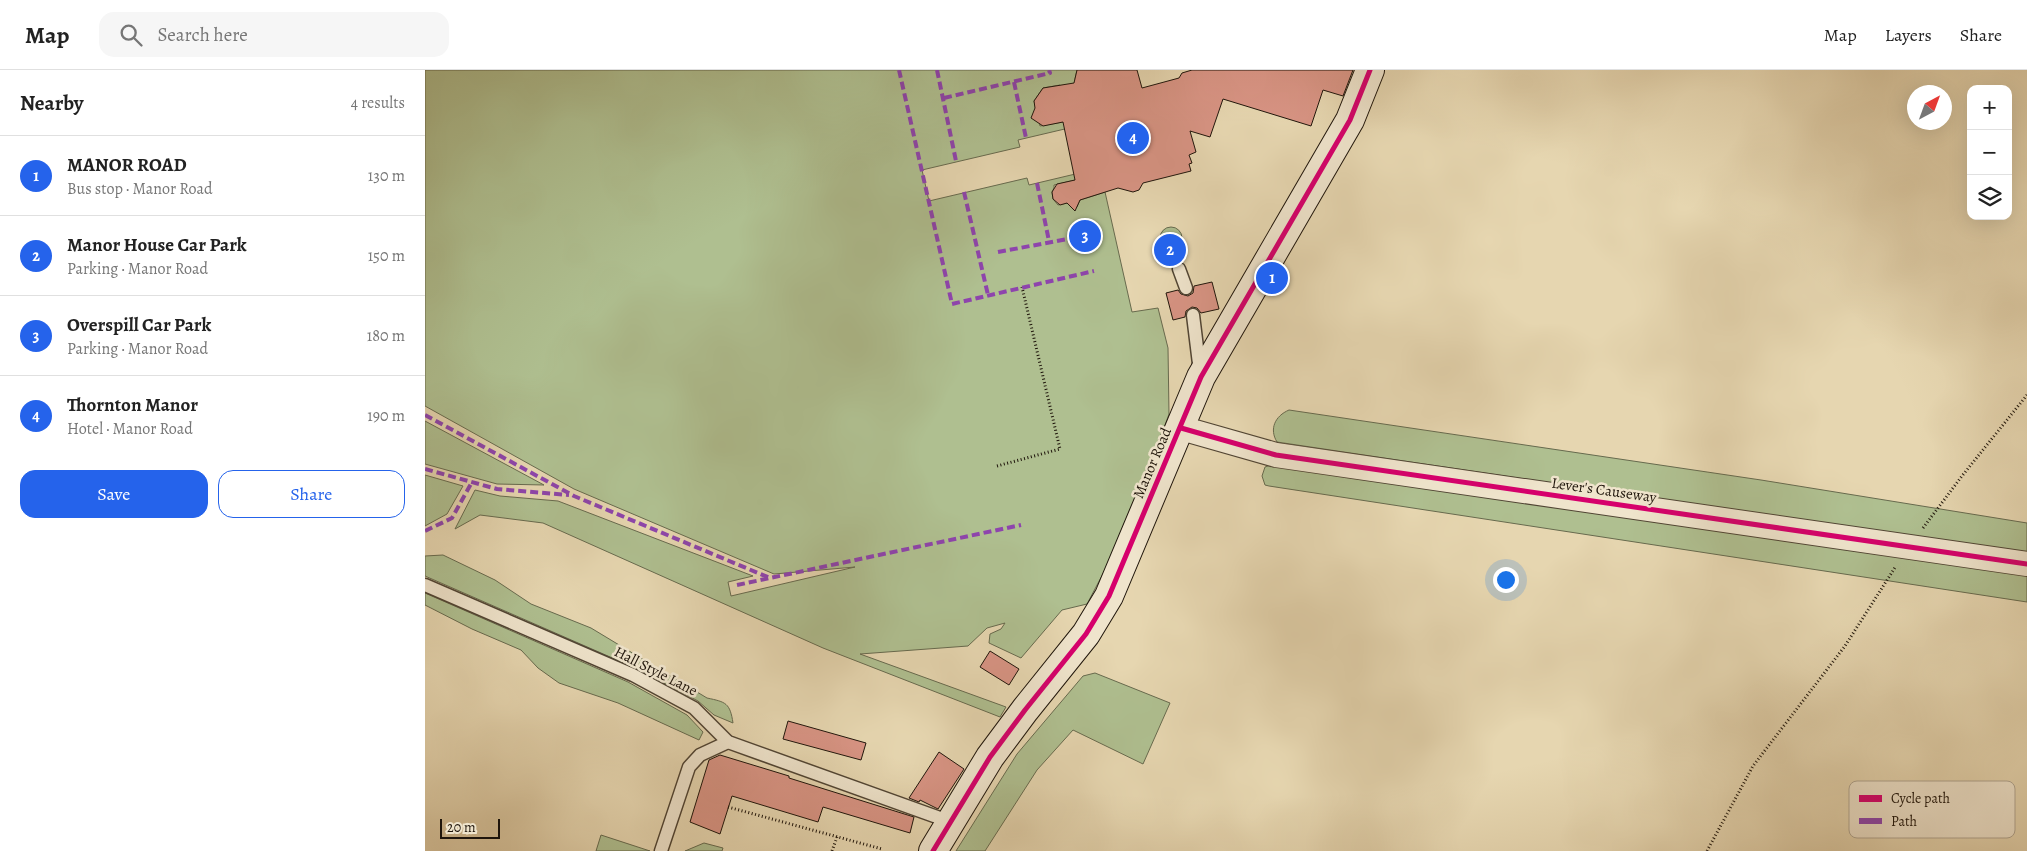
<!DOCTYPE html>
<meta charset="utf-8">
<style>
:root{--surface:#fff;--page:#f6f6f6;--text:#222;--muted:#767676;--line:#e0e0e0;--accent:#2563eb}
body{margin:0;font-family:Alegreya,serif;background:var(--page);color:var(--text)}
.controls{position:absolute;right:15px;top:15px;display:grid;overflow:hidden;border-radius:10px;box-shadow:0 5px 20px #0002}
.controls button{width:45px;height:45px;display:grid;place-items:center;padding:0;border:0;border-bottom:1px solid var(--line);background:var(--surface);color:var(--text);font:25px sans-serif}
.compass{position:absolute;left:1482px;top:15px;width:45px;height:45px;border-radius:50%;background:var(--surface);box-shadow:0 5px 20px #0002;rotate:41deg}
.scale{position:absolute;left:15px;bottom:12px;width:60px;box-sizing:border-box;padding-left:5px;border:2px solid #1f150b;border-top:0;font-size:14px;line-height:18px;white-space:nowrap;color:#1f150b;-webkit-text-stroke:4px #efe4cc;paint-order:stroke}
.you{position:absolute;left:1080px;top:509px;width:18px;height:18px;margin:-12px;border:4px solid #fff;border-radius:50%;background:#1a73e8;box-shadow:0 0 0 8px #1a73e833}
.badge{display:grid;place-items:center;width:32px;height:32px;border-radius:50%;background:var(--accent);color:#fff;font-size:16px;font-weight:700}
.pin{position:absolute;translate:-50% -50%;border:2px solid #fff;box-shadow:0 1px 5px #0006}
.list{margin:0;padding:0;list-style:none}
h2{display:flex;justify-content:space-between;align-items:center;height:65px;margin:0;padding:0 20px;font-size:21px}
h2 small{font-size:16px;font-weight:400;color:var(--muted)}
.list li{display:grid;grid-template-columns:32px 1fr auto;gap:15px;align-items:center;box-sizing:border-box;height:80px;padding:0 20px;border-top:1px solid var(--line)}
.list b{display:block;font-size:19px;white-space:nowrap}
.list p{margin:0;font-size:16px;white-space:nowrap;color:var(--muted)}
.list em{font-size:16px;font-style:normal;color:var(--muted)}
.actions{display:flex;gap:10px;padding:15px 20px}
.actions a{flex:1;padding:11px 0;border:1px solid var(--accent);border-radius:15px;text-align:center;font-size:18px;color:var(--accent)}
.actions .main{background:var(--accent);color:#fff}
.icon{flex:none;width:28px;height:28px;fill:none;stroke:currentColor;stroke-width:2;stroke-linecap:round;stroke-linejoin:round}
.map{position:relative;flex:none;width:1602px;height:781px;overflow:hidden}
header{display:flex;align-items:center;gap:30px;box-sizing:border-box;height:70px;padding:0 25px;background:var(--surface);border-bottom:1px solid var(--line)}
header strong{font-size:24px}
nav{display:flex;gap:28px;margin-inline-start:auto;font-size:18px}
.search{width:350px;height:45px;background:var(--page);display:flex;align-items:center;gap:12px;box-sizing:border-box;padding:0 18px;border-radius:15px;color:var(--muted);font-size:19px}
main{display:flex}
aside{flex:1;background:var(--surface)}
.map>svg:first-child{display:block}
</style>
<header>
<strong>Map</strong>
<div class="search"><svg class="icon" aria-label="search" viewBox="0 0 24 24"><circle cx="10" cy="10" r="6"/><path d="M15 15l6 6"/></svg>Search here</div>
<nav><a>Map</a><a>Layers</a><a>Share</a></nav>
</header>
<main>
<aside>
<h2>Nearby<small>4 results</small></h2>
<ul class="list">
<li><span class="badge">1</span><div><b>MANOR ROAD</b><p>Bus stop · Manor Road</p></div><em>130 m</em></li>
<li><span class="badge">2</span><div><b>Manor House Car Park</b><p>Parking · Manor Road</p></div><em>150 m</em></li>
<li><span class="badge">3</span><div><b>Overspill Car Park</b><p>Parking · Manor Road</p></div><em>180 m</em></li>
<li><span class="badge">4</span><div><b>Thornton Manor</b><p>Hotel · Manor Road</p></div><em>190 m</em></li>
</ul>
<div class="actions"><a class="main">Save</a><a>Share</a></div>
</aside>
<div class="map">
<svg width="1602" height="781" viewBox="0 0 1602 781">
<rect width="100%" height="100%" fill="#e6d6b0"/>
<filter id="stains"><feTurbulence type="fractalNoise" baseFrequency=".004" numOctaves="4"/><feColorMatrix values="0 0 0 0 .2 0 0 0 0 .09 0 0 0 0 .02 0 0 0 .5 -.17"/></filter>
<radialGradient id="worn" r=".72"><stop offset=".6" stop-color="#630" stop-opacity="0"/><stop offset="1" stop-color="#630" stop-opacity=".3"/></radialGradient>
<g fill="#afbf90" stroke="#676a4e">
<polygon points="0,0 652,0 650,9 653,23 639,28 635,15 618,18 609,31 615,56 643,51 644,58 593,70 595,77 497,100 504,131 602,108 604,115 663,101 663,107 629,115 629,118 627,122 628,129 633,135 642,133 647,138 652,137 655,130 680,122 707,242 733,238 743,278 744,344 729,386 681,498 662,534 637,540 596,588 564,573 565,564 576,559 580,553 562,558 543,576 435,584 581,637 575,647 398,578 118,453 55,445 30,459 50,420 75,426 133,431 328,506 303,512 306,526 430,497 349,504 149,419 0,336"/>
<circle cx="746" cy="168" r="11"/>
<path d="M864 340 1336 410 1602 453V484L852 372C844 359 850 346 864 340Z"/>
<polygon points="0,351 119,415 72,414 0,394"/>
<polygon points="848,394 1602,505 1602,532 844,416 840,415 837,406 840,397"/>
<polygon points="0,405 38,416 22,444 0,456"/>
<path d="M18 485 70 510 106 534 166 558 282 628C301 632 305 633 308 653L289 645 273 631 208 597 0 506V486Z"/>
<polygon points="0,523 203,612 262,645 278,662 274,670 193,633 134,613 113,598 96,580 47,559 0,535"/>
<polygon points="670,603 745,633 718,694 648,660 612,700 560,781 531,781 592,684 658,606"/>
<polygon points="176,765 225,781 171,781"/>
<polygon points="279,773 298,778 297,781 260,781"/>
</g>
<g fill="#d89484" stroke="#1f150b">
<polygon points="652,0 712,0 717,18 754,8 757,3 767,0 928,0 918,26 898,20 886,56 798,29 785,67 765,61 771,82 764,85 767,93 764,94 766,101 718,113 714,120 708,122 693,118 655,130 650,141 642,133 635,135 628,129 627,122 632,114 650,110 638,52 618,56 606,48 610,38 609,31 618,18 649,13"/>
<polygon points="787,212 794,239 776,243 772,238 767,237 761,241 760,247 748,250 741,223 753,220 756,224 763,226 768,223 769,216"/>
<polygon points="565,581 594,599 584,615 555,597"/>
<polygon points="363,651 441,673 436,690 358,669"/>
<polygon points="514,682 539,699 513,739 495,730 494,732 484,728"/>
<polygon points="295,685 364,706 364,708 489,747 485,763 398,737 393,752 307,726 295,764 265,752 284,690"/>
</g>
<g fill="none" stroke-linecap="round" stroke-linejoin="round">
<defs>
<g id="lane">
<polyline points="754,199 761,218"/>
<polyline points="768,245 775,302"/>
<polyline points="0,515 208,605 269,638 303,672 526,752"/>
<polyline points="236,781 264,697 275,685 303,672"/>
</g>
<polyline id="street" points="756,358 851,385 1602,494"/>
<polyline id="secondary" points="508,781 565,687 600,640 661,564 684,526 776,307 925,50 945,0"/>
</defs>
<use href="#lane" stroke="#514534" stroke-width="15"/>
<use href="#street" stroke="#514534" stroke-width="26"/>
<use href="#secondary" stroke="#1f150b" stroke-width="30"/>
<g stroke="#1f150b" stroke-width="3" stroke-dasharray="1 2.5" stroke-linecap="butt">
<polyline points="572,396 635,379 597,217"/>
<polyline points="1498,458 1537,406 1602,325"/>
<polyline points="303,737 457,779"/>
<polyline points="407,781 412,767"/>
<polyline points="1282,781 1328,696 1420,576 1471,496"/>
</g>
<use href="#lane" stroke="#efe4cc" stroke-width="12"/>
<use href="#street" stroke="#efe4cc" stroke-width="24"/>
<use href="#secondary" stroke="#efe4cc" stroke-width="28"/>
<g stroke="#8e44ad" stroke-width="4" stroke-dasharray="8 4" stroke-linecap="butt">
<polyline points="474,0 527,234 669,201"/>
<polyline points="512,0 531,91"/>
<polyline points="589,12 601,68"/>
<polyline points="519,28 625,3 624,0"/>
<polyline points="612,113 624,171"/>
<polyline points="539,122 563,225"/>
<polyline points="573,182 643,169"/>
<polyline points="0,345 149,426 345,508"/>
<polyline points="0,399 72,419 144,425"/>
<polyline points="0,461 27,448 47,412"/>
<polyline points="312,515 596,455"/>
</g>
<defs>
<g id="cycleway">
<polyline points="756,358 851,385 1602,494"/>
<polyline points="508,781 565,687 600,640 661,564 684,526 776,307 925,50 945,0"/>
</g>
</defs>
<use href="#cycleway" stroke="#efe4cc" stroke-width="8"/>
<use href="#cycleway" stroke="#d6006c" stroke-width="5"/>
</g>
<g text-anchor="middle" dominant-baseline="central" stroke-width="5" stroke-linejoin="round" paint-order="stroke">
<g font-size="15" fill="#1f150b" stroke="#efe4cc">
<text transform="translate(727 393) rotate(-67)">Manor Road</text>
<text transform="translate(1179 420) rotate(8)">Lever's Causeway</text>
<text transform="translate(231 601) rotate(27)">Hall Style Lane</text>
</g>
</g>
<rect x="1424" y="711" width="166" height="57" rx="8" fill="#efe4cc" stroke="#b1a692" stroke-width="1"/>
<rect x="1434" y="725" width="23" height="7" fill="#d6006c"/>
<rect x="1434" y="748" width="23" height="6" fill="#8e44ad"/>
<g font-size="14" fill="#1f150b">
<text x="1466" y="733">Cycle path</text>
<text x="1466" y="756">Path</text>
</g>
<rect width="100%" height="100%" filter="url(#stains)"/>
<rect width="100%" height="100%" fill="url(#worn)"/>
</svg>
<div class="controls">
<button>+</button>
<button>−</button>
<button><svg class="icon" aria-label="layers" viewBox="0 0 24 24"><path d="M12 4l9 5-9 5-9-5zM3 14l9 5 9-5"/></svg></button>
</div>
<svg class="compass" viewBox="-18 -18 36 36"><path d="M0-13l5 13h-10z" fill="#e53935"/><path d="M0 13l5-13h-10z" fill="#767676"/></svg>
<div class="scale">20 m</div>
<div class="you"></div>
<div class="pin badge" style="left:847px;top:208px">1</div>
<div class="pin badge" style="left:745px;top:180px">2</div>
<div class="pin badge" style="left:660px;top:166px">3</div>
<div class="pin badge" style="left:708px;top:68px">4</div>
</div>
</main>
